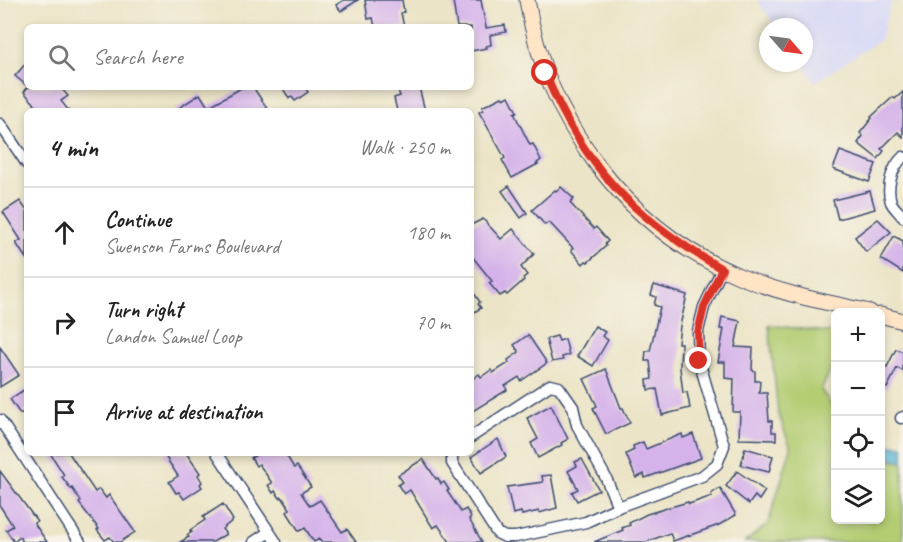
<!DOCTYPE html>
<meta charset="utf-8">
<style>
:root{--surface:#fff;--page:#f6f6f6;--text:#222;--muted:#767676;--line:#e0e0e0}
body{margin:0;font-family:Caveat,sans-serif;background:var(--page);color:var(--text)}
.controls{position:absolute;right:18px;bottom:18px;display:grid;overflow:hidden;border-radius:9px;box-shadow:0 3px 9px #0003}
.controls button{width:54px;height:54px;display:grid;place-items:center;padding:0;border:0;border-bottom:2px solid var(--line);background:var(--surface);color:var(--text);font:30px sans-serif}
.compass{position:absolute;left:759px;top:18px;width:54px;height:54px;border-radius:50%;background:var(--surface);box-shadow:0 3px 9px #0003;rotate:118deg}
.stop{position:absolute;width:18px;height:18px;margin:-14px;border:4px solid #d93025;border-radius:50%;background:#fff}
.stop.end{background:#d93025;border-color:#fff;box-shadow:0 2px 6px #0008}
.list{margin:0;padding:0;list-style:none}
h2{display:flex;justify-content:space-between;align-items:center;height:78px;margin:0;padding:0 24px;font-size:26px}
h2 small{font-size:20px;font-weight:400;color:var(--muted)}
.list li{display:grid;grid-template-columns:39px 1fr auto;gap:18px;align-items:center;box-sizing:border-box;height:90px;padding:0 24px;border-top:2px solid var(--line)}
.list b{display:block;font-size:22px;white-space:nowrap}
.list p{margin:0;font-size:20px;white-space:nowrap;color:var(--muted)}
.list em{font-size:20px;font-style:normal;color:var(--muted)}
.icon{flex:none;width:33px;height:33px;fill:none;stroke:currentColor;stroke-width:2;stroke-linecap:round;stroke-linejoin:round}
.map{position:relative;flex:none;width:903px;height:542px;overflow:hidden}
.search{position:absolute;background:var(--surface);box-shadow:0 3px 9px #0003;left:24px;top:24px;width:450px;height:66px;display:flex;align-items:center;gap:15px;box-sizing:border-box;padding:0 21px;border-radius:9px;color:var(--muted);font-size:22px}
.panel{position:absolute;background:var(--surface);box-shadow:0 3px 9px #0003;left:24px;top:108px;width:450px;height:348px;border-radius:9px}
.map>svg:first-child{display:block}
</style>
<div class="map">
<svg width="903" height="542" viewBox="0 0 903 542">
<rect width="100%" height="100%" fill="#f7f3e8"/>
<filter id="ink" filterUnits="userSpaceOnUse"><feTurbulence type="fractalNoise" baseFrequency=".0167" numOctaves="2"/><feDisplacementMap in="SourceGraphic" scale="12" xChannelSelector="R" yChannelSelector="G"/><feConvolveMatrix kernelMatrix="1 2 1 2 8 2 1 2 1" color-interpolation-filters="sRGB"/></filter>
<filter id="wash" filterUnits="userSpaceOnUse"><feTurbulence type="fractalNoise" baseFrequency=".008" numOctaves="4" result="noise"/><feDisplacementMap in="SourceGraphic" scale="24" xChannelSelector="R" yChannelSelector="G"/><feGaussianBlur stdDeviation="1.35" result="paint"/><feColorMatrix in="noise" values="0 0 0 0 0 0 0 0 0 0 0 0 0 0 0 0 0 1.4 0 .05"/><feComposite in="paint" operator="in"/></filter>
<g filter="url(#wash)">
<rect width="100%" height="100%" fill="#ebe4c6"/>
<polygon fill="#d6d8f8" points="757,0 892,0 880,40 815,82 802,63 804,63 804,27 776,27"/>
<polygon fill="#b4cd73" stroke="#687e68" stroke-width="1.5" points="769,325 835,333 835,361 821,390 835,410 836,520 880,520 881,459 903,462 903,542 745,542 768,524 791,448 778,413"/>
<polygon fill="#58bad7" stroke="#3a749a" stroke-width="1.5" points="888,445 903,446 903,462 884,456 885,448"/>
<g id="blocks">
<g fill="#d5b3ea">
<polygon points="344,0 358,0 341,11 336,5"/>
<polygon points="365,0 402,0 404,12 401,13 404,27 375,27 373,18 368,19"/>
<polygon points="454,0 481,0 486,28 505,25 506,32 490,35 491,45 486,46 487,48 471,51 471,27 457,27 453,1"/>
<polygon points="27,62 27,86 15,76"/>
<polygon points="28,87 60,87 68,96 61,101 69,111 41,111 24,92"/>
<polygon points="243,87 253,87 269,111 174,111 200,94 208,107"/>
<polygon points="282,87 305,87 308,92 295,101 292,97 289,98"/>
<polygon points="406,87 419,87 425,111 397,111 394,98 400,96 398,90"/>
<polygon points="903,92 903,137 898,132 881,149 884,151 878,159 858,143 863,136 860,133 872,118 871,117 893,97 895,99"/>
<polygon points="509,96 517,112 514,113 530,145 533,144 541,160 537,163 538,164 512,178 502,160 505,158 479,112 483,110 482,107 502,97 504,99"/>
<polygon points="840,151 876,164 869,182 833,169"/>
<polygon points="509,186 527,213 521,218 502,191"/>
<polygon points="561,187 574,199 570,203 594,229 596,227 608,241 605,244 606,246 588,262 586,261 583,264 571,250 573,248 549,222 545,225 532,210 555,190 556,191"/>
<polygon points="870,191 875,209 838,219 833,200"/>
<polygon points="20,201 27,211 27,260 16,243 21,240 3,212"/>
<polygon points="483,219 501,239 513,229 534,254 521,267 527,275 523,278 524,280 507,295 505,293 500,296 489,283 492,281 471,255 471,225"/>
<polygon points="878,219 891,232 866,252 855,237"/>
<polygon points="894,236 903,241 903,273 881,259"/>
<polygon points="654,285 687,295 680,326 678,343 681,343 680,368 683,393 687,392 690,408 662,415 657,389 648,390 647,380 652,379 650,361 645,361 646,351 650,351 660,307 654,305 656,297 651,295"/>
<polygon points="471,289 480,302 478,304 481,308 471,314"/>
<polygon points="722,317 740,321 735,347 753,348 752,370 755,371 755,381 760,381 759,393 767,393 769,421 772,421 772,432 776,432 776,440 739,439 740,412 733,412 734,379 725,378 725,362 718,362 724,329 720,329"/>
<polygon points="595,326 605,332 602,336 608,340 593,366 577,356"/>
<polygon points="528,335 547,363 521,381 519,377 505,386 507,390 471,412 471,380 479,374 481,377 491,370 493,373 509,363 508,360 519,352 514,345"/>
<polygon points="557,336 559,341 565,339 569,355 562,357 563,360 552,362 546,339"/>
<polygon points="0,347 19,375 0,387"/>
<polygon points="896,349 903,352 903,371 897,368 887,388 880,385 880,364 887,367"/>
<polygon points="606,369 621,408 623,408 630,423 606,434 593,408 597,406 584,379"/>
<polygon points="27,388 27,410 20,414 10,399"/>
<polygon points="551,405 568,439 561,443 562,445 538,458 531,443 538,439 527,418"/>
<polygon points="682,434 683,438 693,434 701,458 645,478 644,474 636,478 626,454 634,450 633,446 643,442 646,449"/>
<polygon points="498,439 506,457 481,473 471,457"/>
<polygon points="745,448 773,456 769,472 741,465"/>
<polygon points="50,453 69,453 95,492 99,489 106,498 109,495 135,532 120,542 114,542 110,537 105,540 97,530 99,529 79,503 81,501 72,488 71,489 62,477 64,475"/>
<polygon points="163,453 186,453 200,473 198,475 202,482 200,484 202,487 184,499 179,492 176,493 169,482 178,476"/>
<polygon points="259,453 285,453 294,468 297,466 311,487 301,493 310,506 320,500 342,532 347,529 356,542 321,542 319,539 314,542 305,528 299,531 287,512 290,509 282,497 280,498 275,491 273,493 268,485 272,483 259,464 256,466 251,458"/>
<polygon points="423,459 436,479 438,478 441,484 444,482 449,490 447,491 461,512 466,509 471,517 469,519 482,542 450,542 438,525 433,528 410,490 404,494 398,485 403,482 398,475"/>
<polygon points="582,459 599,490 577,501 572,492 578,489 568,471 577,466 575,462"/>
<polygon points="0,471 31,513 37,521 34,523 47,542 23,542 20,537 14,542 6,530 13,526 0,506"/>
<polygon points="737,471 765,491 759,500 755,496 749,504 726,486"/>
<polygon points="551,475 557,508 539,513 539,511 522,515 521,512 513,514 507,487 543,482 542,476"/>
<polygon points="720,488 736,515 719,525 673,541 670,533 646,542 594,542 623,530 622,528 630,525 629,523 647,514 688,502 689,504 712,496 711,494"/>
<polygon points="223,504 233,520 222,529 226,534 213,542 180,542 189,537 187,535 192,532 190,530 205,520 203,517"/>
</g>
</g>
</g>
<g filter="url(#ink)">
<use href="#blocks" fill-opacity="0" stroke="#3a4a6e" stroke-width="1.5"/>
<g fill="none" stroke-linecap="round" stroke-linejoin="round">
<defs>
<g id="street">
<polyline points="0,124 27,164"/>
<path d="M903 157C892 167 886 187 891 202 893 207 900 213 903 217"/>
<polyline points="901,418 903,417"/>
<polyline points="0,420 80,542"/>
<polyline points="471,437 550,385 559,387 573,407 577,425 606,478 618,507"/>
<polyline points="217,453 276,542"/>
<polyline points="452,453 452,463 497,533 505,537 516,537 586,522 618,507 702,476 717,464 724,446 699,361 698,331 704,307 722,269"/>
<polyline points="254,542 269,532"/>
</g>
<g id="secondary">
<path d="M527 0C546 120 625 228 739 276 781 294 825 302 870 312"/>
<polyline points="880,315 903,321"/>
</g>
</defs>
<use href="#street" stroke="#3a4a6e" stroke-width="13"/>
<use href="#secondary" stroke="#3a4a6e" stroke-width="17"/>
<use href="#street" stroke="#fff" stroke-width="10"/>
<use href="#secondary" stroke="#ffe4c6" stroke-width="15"/>
</g>
</g>
<g fill="none" stroke-linecap="round" stroke-linejoin="round" filter="url(#ink)">
<path stroke="#d93025" stroke-width="8" d="M545 73C584 168 634 218 722 269L704 307 698 332 699 361"/>
</g>
</svg>
<div class="controls">
<button>+</button>
<button>−</button>
<button><svg class="icon" aria-label="locate" viewBox="0 0 24 24"><circle cx="12" cy="12" r="6"/><path d="M12 2v4M12 18v4M2 12h4M18 12h4"/></svg></button>
<button><svg class="icon" aria-label="layers" viewBox="0 0 24 24"><path d="M12 4l9 5-9 5-9-5zM3 14l9 5 9-5"/></svg></button>
</div>
<svg class="compass" viewBox="-18 -18 36 36"><path d="M0-13l5 13h-10z" fill="#e53935"/><path d="M0 13l5-13h-10z" fill="#767676"/></svg>
<div class="stop" style="left:545px;top:73px"></div>
<div class="stop end" style="left:699px;top:361px"></div>
<div class="search"><svg class="icon" aria-label="search" viewBox="0 0 24 24"><circle cx="10" cy="10" r="6"/><path d="M15 15l6 6"/></svg>Search here</div>
<section class="panel">
<h2>4 min<small>Walk · 250 m</small></h2>
<ul class="list">
<li><svg class="icon" aria-label="ahead" viewBox="0 0 24 24"><path d="M12 20V5M6 11l6-6 6 6"/></svg><div><b>Continue</b><p>Swenson Farms Boulevard</p></div><em>180 m</em></li>
<li><svg class="icon" aria-label="right" viewBox="0 0 24 24"><path d="M7 20v-9h11M14 6l5 5-5 5"/></svg><div><b>Turn right</b><p>Landon Samuel Loop</p></div><em>70 m</em></li>
<li><svg class="icon" aria-label="arrive" viewBox="0 0 24 24"><path d="M6 21V4h12l-3 4 3 4H6"/></svg><div><b>Arrive at destination</b></div></li>
</ul>
</section>
</div>
